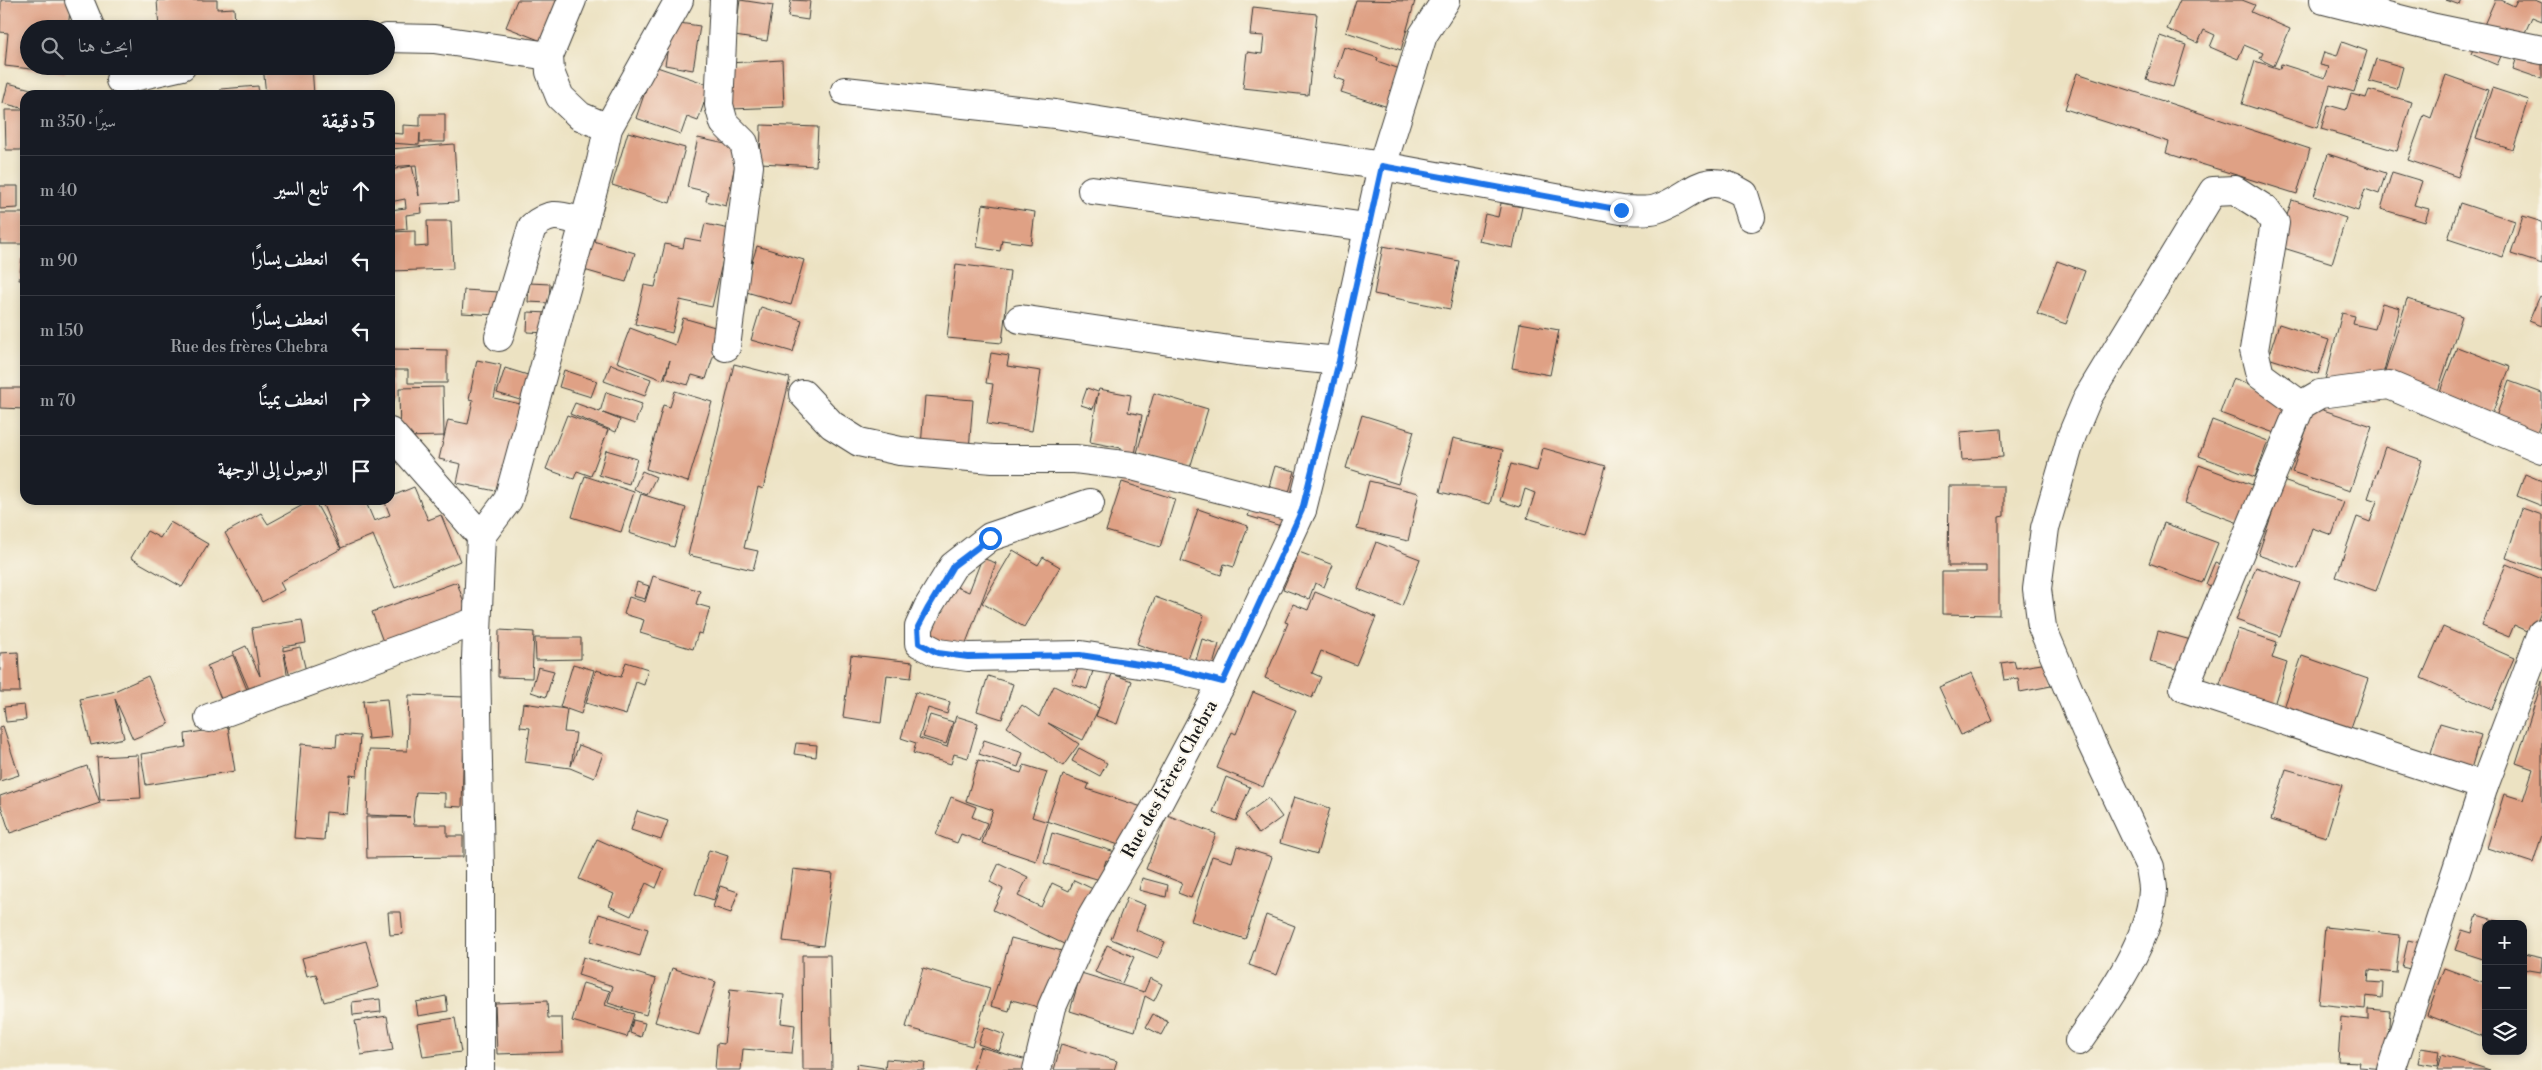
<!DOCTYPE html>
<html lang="ar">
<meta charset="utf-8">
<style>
:root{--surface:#171b24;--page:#20242c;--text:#f1f3f6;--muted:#9ea1a6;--line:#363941}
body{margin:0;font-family:"Libre Bodoni",Amiri,serif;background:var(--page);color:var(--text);direction:rtl}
.controls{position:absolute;right:15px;bottom:15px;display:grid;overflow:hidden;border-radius:10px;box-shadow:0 2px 8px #0003}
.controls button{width:45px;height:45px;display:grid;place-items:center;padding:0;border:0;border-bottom:1px solid var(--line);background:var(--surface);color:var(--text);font:25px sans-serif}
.stop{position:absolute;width:15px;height:15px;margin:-11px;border:4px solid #1a73e8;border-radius:50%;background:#fff}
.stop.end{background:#1a73e8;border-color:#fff;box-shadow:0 1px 5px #0008}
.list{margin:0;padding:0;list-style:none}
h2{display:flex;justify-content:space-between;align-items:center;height:65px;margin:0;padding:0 20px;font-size:21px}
h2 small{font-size:16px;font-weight:400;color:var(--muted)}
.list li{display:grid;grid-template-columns:32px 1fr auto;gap:15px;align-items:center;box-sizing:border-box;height:70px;padding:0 20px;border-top:1px solid var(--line)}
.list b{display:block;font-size:19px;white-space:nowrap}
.list p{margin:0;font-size:16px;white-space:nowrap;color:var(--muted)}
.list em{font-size:16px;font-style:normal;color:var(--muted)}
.icon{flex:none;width:28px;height:28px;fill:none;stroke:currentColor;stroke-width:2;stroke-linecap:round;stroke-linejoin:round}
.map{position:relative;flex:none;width:2542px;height:1070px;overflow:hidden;direction:ltr}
.search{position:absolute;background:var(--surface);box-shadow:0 2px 8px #0003;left:20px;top:20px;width:375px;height:55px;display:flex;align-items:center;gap:12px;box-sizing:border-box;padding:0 18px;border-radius:28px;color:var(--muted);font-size:19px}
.panel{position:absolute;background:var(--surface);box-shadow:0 2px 8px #0003;left:20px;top:90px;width:375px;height:415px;border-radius:15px;direction:rtl}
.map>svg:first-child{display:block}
</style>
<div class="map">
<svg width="2542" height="1070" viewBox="0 0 2542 1070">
<rect width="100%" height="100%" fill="#fbf7ec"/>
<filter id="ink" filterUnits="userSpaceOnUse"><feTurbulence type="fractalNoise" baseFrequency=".02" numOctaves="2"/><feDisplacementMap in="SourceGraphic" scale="10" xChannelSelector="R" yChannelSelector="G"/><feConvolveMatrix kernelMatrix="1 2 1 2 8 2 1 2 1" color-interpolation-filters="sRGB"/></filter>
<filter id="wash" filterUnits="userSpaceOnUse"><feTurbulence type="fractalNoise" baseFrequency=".0096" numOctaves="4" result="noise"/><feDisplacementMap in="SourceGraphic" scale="20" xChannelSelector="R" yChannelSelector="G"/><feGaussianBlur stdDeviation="1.12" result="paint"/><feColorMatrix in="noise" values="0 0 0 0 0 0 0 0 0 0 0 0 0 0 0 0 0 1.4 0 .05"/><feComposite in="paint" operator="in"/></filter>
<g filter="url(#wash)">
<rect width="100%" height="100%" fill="#ece2c2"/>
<g id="blocks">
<g fill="#dfa185">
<polygon points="1,0 71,0 68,29 29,29 29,66 65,66 65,73 5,66 8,33 0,32"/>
<polygon points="157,0 217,0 217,9 234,8 235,24 220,25 220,29 159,29"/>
<polygon points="517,0 567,0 549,44 506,27"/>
<polygon points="740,0 773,5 767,41 735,36"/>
<polygon points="791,0 810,1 808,20 788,17"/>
<polygon points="1356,0 1415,1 1401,50 1346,32"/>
<polygon points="2180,0 2242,0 2255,5 2251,12 2290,29 2274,66 2260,59 2263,53 2244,45 2238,59 2210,47 2215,35 2204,30 2198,43 2167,29"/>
<polygon points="2446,0 2462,0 2460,5"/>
<polygon points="2495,0 2501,0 2514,6 2517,0 2535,0 2542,3 2542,21 2532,17 2518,48 2507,43 2497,65 2471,54"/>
<polygon points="1253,7 1317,14 1308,95 1243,88 1247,52 1262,54 1264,36 1250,35"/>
<polygon points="672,22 700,26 693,70 665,65"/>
<polygon points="2160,36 2186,45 2173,87 2146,79"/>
<polygon points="2342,42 2367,51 2354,92 2330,85 2317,128 2242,104 2255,61 2280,69 2281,64 2325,78 2329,67 2320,65 2324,52 2337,56"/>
<polygon points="1344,47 1378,58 1377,61 1400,69 1388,107 1341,92 1345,81 1334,77"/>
<polygon points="2520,48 2542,55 2542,79 2513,69"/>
<polygon points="2376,59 2403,67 2397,89 2369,81"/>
<polygon points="782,60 784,107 731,109 729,63"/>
<polygon points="263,66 312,66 314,95 266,95"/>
<polygon points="654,66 710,85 698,121 687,117 681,134 636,118"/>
<polygon points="2077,73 2310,149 2297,194 2166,153 2169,142 2065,109"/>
<polygon points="2446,75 2488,90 2458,177 2408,160 2424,115 2431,118"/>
<polygon points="8,83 50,94 49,95 25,95 25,109 3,103"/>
<polygon points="258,86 259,95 221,95 221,89"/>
<polygon points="2492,88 2529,100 2513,150 2476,138"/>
<polygon points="2369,90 2412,102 2397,151 2321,129 2328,105 2346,110 2351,94 2366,98"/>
<polygon points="5,110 25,110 25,150 6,150"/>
<polygon points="420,114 445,114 445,142 420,142 420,133 419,145 390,143 390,133 403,134 403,125 420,126"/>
<polygon points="761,125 818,127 816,166 760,163"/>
<polygon points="628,132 685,148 670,203 612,185"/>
<polygon points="698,138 739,147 726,206 706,201 708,192 687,187"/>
<polygon points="454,144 458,202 421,204 422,213 406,215 407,229 390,231 390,210 406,208 405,199 390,202 390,170 412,166 419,196 416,165 390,167 390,149"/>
<polygon points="2328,154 2386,173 2379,194 2365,189 2358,211 2314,196"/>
<polygon points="2392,172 2422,181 2414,205 2429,209 2425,222 2381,209"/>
<polygon points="0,186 18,186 18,208 0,209"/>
<polygon points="2292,200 2346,218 2332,263 2277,246"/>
<polygon points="1501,203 1522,207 1513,248 1479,241 1485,214 1498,217"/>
<polygon points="2460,203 2515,221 2503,257 2448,239"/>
<polygon points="983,204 1035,212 1031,244 1002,240 1000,251 977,247"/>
<rect x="0" y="213" width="25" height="31"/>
<polygon points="2523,216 2542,222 2542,264 2511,254"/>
<polygon points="427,221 451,221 453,269 390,271 390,232 415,231 415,247 428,246"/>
<polygon points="705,224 730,229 712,307 680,300 672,333 635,324 644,285 655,287 665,244 683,248 685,238 701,241"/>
<polygon points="593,241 635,253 626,282 584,270"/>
<polygon points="757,246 804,260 791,305 743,291"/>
<polygon points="1383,246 1459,261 1450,309 1374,294"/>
<polygon points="22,258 25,258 25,280 19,280"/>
<polygon points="2057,261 2085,271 2066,324 2037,314"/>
<polygon points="956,264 1010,271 1002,343 947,338"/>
<polygon points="529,283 550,284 549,303 528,302"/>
<polygon points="464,290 499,292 497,315 462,313"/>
<polygon points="2540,296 2542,297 2542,326 2529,321"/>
<polygon points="2407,299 2462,316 2438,391 2384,374"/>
<polygon points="2382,303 2400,308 2376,402 2323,388 2342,313 2355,316 2353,324 2375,329"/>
<polygon points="761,307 802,320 793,352 751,340"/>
<polygon points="528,312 549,313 548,333 527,332"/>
<polygon points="683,318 722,329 706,379 692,375 688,385 665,378 670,360 663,380 617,362 630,328 675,345"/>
<polygon points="1520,323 1559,330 1550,375 1512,368"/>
<polygon points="2279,324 2329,340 2318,374 2268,358"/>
<polygon points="2457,347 2510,367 2492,414 2439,394"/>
<polygon points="390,349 447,350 447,383 408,383 408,370 394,370 394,401 390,401"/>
<polygon points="991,353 1009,356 1007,366 1041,371 1032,431 987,424 993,384 986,383"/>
<polygon points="477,360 501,365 494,398 529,406 510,494 457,483 461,464 439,459 448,420 468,424 473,400 469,399"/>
<polygon points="611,364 651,379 645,396 604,381"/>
<polygon points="734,364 790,378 763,489 758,487 744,548 758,551 753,570 688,555"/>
<polygon points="505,368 531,376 523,401 497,393"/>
<polygon points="564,370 597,381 591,397 559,387"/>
<polygon points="2233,378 2290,400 2277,434 2220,413"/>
<polygon points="2509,381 2542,393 2542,420 2531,448 2490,433"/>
<polygon points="443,387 444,436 400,437 399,388"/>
<polygon points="0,388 25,388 25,409 0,408"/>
<polygon points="1087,388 1098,392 1099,389 1131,395 1128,412 1142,415 1134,460 1120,457 1121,448 1090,442 1098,393 1093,409 1081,405"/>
<polygon points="675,391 712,402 688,482 646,469 663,405 670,407"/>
<polygon points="606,392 642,404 635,424 603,413 620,420 616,432 570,414 575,403 600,412"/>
<polygon points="1154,393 1208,409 1190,468 1137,453"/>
<polygon points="925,396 973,400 969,450 921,446"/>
<polygon points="2314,407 2372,426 2350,491 2292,472"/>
<polygon points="567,415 608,430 591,476 577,471 574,479 546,469"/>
<polygon points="1362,415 1414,431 1398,484 1346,468"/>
<polygon points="2212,420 2268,441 2255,477 2199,456"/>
<polygon points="2001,429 2003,457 1962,460 1960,432"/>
<polygon points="1453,438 1503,450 1490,504 1440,492"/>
<polygon points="2385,447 2422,460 2376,591 2336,577 2357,517 2370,522 2377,501 2368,498"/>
<polygon points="1543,448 1606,466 1586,535 1527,518 1535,493 1525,489 1520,507 1500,501 1511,464 1537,471"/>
<polygon points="606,450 637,459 629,484 599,475"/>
<polygon points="2199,465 2258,487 2244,525 2185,503"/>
<polygon points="1275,466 1295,471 1288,496 1268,490"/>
<polygon points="642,471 656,477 647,495 634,489"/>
<polygon points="2525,474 2542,481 2542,506 2517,496"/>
<polygon points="585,476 634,492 621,532 572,517"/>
<polygon points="1369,481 1419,493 1408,541 1357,529"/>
<polygon points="2283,481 2344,502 2332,535 2312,528 2298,569 2258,555"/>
<polygon points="1122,482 1175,499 1160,547 1106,531"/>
<polygon points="1949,486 2004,486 2004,516 1999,517 1999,615 1942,614 1942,572 1986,572 1986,566 1948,566"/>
<polygon points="414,487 428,520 441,515 460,561 395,588 373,535 341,548 321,500 365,500 374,521 390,515 384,500 390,500 390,497"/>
<polygon points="641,494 686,508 674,547 629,533"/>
<polygon points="312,500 314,500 341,549 280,582 284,590 262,602 225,533 261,513 268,524"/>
<polygon points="1252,505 1284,515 1281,526 1248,516"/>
<polygon points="2522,508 2542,515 2542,570 2506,558"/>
<polygon points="1198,509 1248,526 1234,567 1224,564 1221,575 1181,561"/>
<polygon points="170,522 208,544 182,587 131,558 147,531 160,538"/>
<polygon points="2164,523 2218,543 2202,583 2149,563"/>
<polygon points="1376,542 1420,559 1402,606 1358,589"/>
<polygon points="1013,550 1038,565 1043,557 1060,567 1024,627 982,603"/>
<polygon points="1299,552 1333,565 1324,587 1315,583 1309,599 1283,589"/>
<polygon points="982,558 996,563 963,651 928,638 949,584 969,592"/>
<polygon points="2215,562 2227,566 2218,589 2206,584"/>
<polygon points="2506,564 2542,579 2542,609 2532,633 2514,625 2509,637 2482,626"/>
<polygon points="2256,567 2300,583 2280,636 2236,620"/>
<polygon points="653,576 700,591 696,604 710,608 702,634 698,633 693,649 640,633 644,620 624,614 629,597 645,602"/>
<polygon points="457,582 469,618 385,647 372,612"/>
<polygon points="637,582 649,586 645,599 633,596"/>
<polygon points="1315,592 1376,617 1356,665 1321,651 1312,673 1321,677 1312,698 1265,678 1288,623 1285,622 1293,604 1308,610"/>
<polygon points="1155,597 1204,615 1187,662 1137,644"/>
<polygon points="302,620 306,643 283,647 283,651 300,647 306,671 290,676 284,653 288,680 251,694 233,652 246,646 260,676 252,628"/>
<polygon points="2443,627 2514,658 2492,709 2421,678"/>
<polygon points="2238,629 2277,642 2272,658 2287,663 2274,705 2219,687"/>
<polygon points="499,630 534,632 532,678 498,677"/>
<polygon points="2158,631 2191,640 2183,671 2150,662"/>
<polygon points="535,638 581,638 581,659 536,660"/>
<polygon points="1202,639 1219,644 1213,665 1196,660"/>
<polygon points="18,652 20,692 0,692 0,653"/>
<polygon points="233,655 250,697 225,708 207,666"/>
<polygon points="851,655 913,662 911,678 887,675 881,723 843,717"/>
<polygon points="2302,656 2368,679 2346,742 2280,719"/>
<polygon points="2014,661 2016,668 2048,663 2051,686 2020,692 2018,678 2004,680 2001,663"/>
<polygon points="626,662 648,669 644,685 636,682 626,715 586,703 596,670 621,677"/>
<polygon points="573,664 594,670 581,714 567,709 564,732 576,733 571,766 579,745 603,754 594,778 570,768 525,762 530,728 520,727 523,703 566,709 560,707"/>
<polygon points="1079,666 1093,671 1087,689 1072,684"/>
<polygon points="538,667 554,671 546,697 531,692"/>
<polygon points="1972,673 1993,721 1961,735 1939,687"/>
<polygon points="1112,674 1132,681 1117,724 1096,716"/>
<polygon points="148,676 169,724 133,739 115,699 124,738 91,745 80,699 112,692"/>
<polygon points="988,676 1013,684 1002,719 977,711"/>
<polygon points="2542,681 2542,835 2533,863 2487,848 2504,794 2523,800 2533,769 2516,763"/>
<polygon points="1054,686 1099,708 1083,740 1048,723 1079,744 1063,766 1007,727 1022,705 1039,717"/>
<polygon points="915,692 950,702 947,714 928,708 919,738 947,747 956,716 978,723 968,758 954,754 951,764 913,753 916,743 901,738"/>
<polygon points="1253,692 1296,710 1263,787 1217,768 1232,732 1236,734"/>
<polygon points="409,695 465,697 462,807 445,806 445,793 416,792 413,816 414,825 447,825 447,836 463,836 463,857 367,858 366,817 410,817 367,815 369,750 407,751"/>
<polygon points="387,699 391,737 368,739 363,701"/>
<polygon points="24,705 26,720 6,722 4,707"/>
<polygon points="930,715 953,722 946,744 923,737"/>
<polygon points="2440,723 2481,735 2465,789 2424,776"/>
<polygon points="3,726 19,775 0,781 0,727"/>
<polygon points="228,727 235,771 146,785 141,754 186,747 185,734"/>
<polygon points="337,734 360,736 357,776 350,775 347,814 326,812 324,840 294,838 301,744 336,747"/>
<polygon points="984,740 1023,753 1018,767 979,754"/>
<polygon points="796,743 817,745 816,757 794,754"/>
<polygon points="1079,748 1107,763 1100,776 1072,761"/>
<polygon points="138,755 141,798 100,800 97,757"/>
<polygon points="978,760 1021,773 1024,765 1047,772 1032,817 1048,822 1036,861 982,843 993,810 966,801"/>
<polygon points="87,766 100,803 10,833 0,803 0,796"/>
<polygon points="2286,769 2342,785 2326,837 2271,820"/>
<polygon points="1063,775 1089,784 1087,789 1142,807 1128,848 1047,821"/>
<polygon points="1226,777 1250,787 1236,821 1213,812"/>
<polygon points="951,797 976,807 972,817 987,823 980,841 961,834 957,843 936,835"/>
<polygon points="1294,797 1330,808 1317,854 1280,843"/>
<polygon points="1268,798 1282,817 1259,834 1245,815"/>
<polygon points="637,811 668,821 661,840 631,830"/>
<polygon points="1167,815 1216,834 1191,898 1178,893 1182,883 1146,869"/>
<polygon points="1052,833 1122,854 1119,864 1106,860 1100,880 1044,863"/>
<polygon points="597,839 664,869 656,888 646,883 631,916 609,906 614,894 579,879"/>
<polygon points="1237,846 1272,857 1245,939 1191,921 1212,856 1232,862"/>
<polygon points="709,850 728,856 714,900 695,894"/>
<polygon points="999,863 1028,877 1018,896 1041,907 1052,883 1069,891 1074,880 1093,889 1066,945 993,910 1003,889 990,882"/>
<polygon points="793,869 833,874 823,946 783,941"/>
<polygon points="1142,878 1168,885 1166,897 1139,890"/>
<polygon points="720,886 738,892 731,913 713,907"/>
<polygon points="1127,898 1145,905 1136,930 1165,942 1158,958 1111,939"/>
<polygon points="388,912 401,912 403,934 390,935"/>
<polygon points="599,914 648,929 640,956 591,941"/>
<polygon points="1266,915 1295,926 1277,975 1249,965"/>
<polygon points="2477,915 2504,923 2486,924 2486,960 2455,950 2462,930 2472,933"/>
<polygon points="2325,927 2400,935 2396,973 2369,970 2368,982 2383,983 2382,998 2366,996 2365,1009 2318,1004"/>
<polygon points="1011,938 1062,951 1046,1009 1012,1000 1009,1011 991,1006"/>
<polygon points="2408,940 2421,943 2414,970 2402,967"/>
<polygon points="366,941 379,987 324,1002 316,974 307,976 302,958"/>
<polygon points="1107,945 1134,957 1122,983 1095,972"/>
<polygon points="2524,954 2542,958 2541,972 2523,969"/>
<polygon points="802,955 830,955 832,1070 803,1070"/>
<polygon points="583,957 656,979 646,1015 608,1003 613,986 578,975"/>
<polygon points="672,968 716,982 699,1035 655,1022"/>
<polygon points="923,968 990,988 972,1046 906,1027"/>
<polygon points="2444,968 2486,983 2486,1027 2482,1036 2427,1015"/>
<polygon points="1081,973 1144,992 1150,978 1162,984 1154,1001 1145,996 1135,1031 1070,1011"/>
<polygon points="583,983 610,991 605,1005 634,1014 627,1037 572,1021"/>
<polygon points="730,989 784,995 781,1023 795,1025 792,1053 743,1049 741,1070 715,1070 717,1043 724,1044"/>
<polygon points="446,996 448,1011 418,1016 416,1002"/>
<polygon points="380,999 381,1012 353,1015 352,1002"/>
<polygon points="547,1001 548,1018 562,1018 563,1052 497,1054 495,1003"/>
<polygon points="2368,1009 2390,1011 2386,1069 2359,1067 2360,1062 2338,1061 2341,1017 2368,1020"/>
<polygon points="1153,1014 1168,1022 1161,1035 1146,1027"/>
<polygon points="387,1016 393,1050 361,1055 355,1021"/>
<polygon points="455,1018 461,1052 423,1057 417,1024"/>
<polygon points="633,1020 645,1023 641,1037 630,1033"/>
<polygon points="984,1027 1005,1035 999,1051 978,1044"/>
<polygon points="1061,1044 1117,1061 1114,1070 1054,1070"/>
<polygon points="980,1047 1027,1060 1024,1070 973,1070"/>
<polygon points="2421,1048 2439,1051 2437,1066 2418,1063"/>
<polygon points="2441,1055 2490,1070 2437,1070"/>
<polygon points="886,1059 925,1062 924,1070 885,1070"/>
<polygon points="857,1064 883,1068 883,1070 856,1070"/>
</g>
</g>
</g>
<g filter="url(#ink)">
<use href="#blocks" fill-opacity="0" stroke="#3b3a35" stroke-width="1"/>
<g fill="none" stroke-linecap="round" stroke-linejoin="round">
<defs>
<g id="minor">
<polyline points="79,0 91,29"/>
<polyline points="572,0 549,56 550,72 560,97 580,116 608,128"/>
<polyline points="724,0 719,105 724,123 744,143 749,166 726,347"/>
<polyline points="2324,0 2435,28 2542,50"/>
<polyline points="386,38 434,39 549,56"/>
<polyline points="120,80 182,66"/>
<path d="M845 91 1055 114 1382 166 1621 210C1632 210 1646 212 1656 209 1695 197 1701 167 1744 194L1751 217"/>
<polyline points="1092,190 1367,227"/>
<polyline points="1020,319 1237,351 1339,361"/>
<path d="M499 337 532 227C552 210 560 216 584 222"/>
<polyline points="803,394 832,425 859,442 900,451 993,459 1075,459 1132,466 1302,510"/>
<polyline points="390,432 481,536 476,658 480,869 480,1070"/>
<polyline points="1090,503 990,537 953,566 928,607 919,627 919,643 938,653 968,657 1081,655 1172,669 1223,681"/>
<polyline points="481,536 508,500 601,161 608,128 679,0"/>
<polyline points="209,718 477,621"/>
<polyline points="2484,786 2184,688 2301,405 2320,394 2389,385 2542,449"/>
<path d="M2079 1041C2107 1001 2151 940 2153 890 2153 883 2151 875 2150 867L2090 740 2042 627 2037 589 2045 528 2072 435 2088 397 2213 191 2235 190 2265 209 2275 223 2254 350 2260 375 2301 405"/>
<polyline points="1037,1070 1052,1007 1091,918 1159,802 1223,681 1302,510 1339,361 1382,166 1423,35 1446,0"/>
<polyline points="2391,1070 2484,786 2542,633"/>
</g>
</defs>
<use href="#minor" stroke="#3b3a35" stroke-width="30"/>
<use href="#minor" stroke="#fff" stroke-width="28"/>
</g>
</g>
<g fill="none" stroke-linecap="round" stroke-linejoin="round" filter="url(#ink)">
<polyline stroke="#1a73e8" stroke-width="6" points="990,538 953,566 928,608 918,627 919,643 938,653 968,657 1080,655 1172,669 1223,682 1302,510 1339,361 1382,166 1621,210"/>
</g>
<g text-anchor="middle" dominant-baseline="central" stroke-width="4" stroke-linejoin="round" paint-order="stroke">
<g font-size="18" fill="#1c1c1c" stroke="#fbf7ec">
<text transform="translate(1170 779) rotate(-61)">Rue des frères Chebra</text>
</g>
</g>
</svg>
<div class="controls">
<button>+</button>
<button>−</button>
<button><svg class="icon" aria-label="layers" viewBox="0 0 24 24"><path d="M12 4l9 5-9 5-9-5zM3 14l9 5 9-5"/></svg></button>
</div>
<div class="stop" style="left:990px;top:538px"></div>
<div class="stop end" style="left:1621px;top:210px"></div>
<div class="search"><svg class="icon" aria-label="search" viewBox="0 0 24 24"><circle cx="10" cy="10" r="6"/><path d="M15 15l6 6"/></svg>ابحث هنا</div>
<section class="panel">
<h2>5 دقيقة<small>سيرًا · 350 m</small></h2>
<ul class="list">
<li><svg class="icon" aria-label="ahead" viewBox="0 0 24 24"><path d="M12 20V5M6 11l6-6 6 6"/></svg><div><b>تابع السير</b></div><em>40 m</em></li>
<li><svg class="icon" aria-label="left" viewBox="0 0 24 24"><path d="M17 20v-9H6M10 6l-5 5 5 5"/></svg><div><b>انعطف يسارًا</b></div><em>90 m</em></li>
<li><svg class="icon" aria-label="left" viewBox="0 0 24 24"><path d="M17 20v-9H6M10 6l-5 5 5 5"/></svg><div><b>انعطف يسارًا</b><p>Rue des frères Chebra</p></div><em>150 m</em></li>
<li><svg class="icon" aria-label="right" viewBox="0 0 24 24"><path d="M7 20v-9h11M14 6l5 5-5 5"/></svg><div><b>انعطف يمينًا</b></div><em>70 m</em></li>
<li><svg class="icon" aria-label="arrive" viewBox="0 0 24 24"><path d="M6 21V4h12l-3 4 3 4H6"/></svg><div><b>الوصول إلى الوجهة</b></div></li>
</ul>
</section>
</div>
